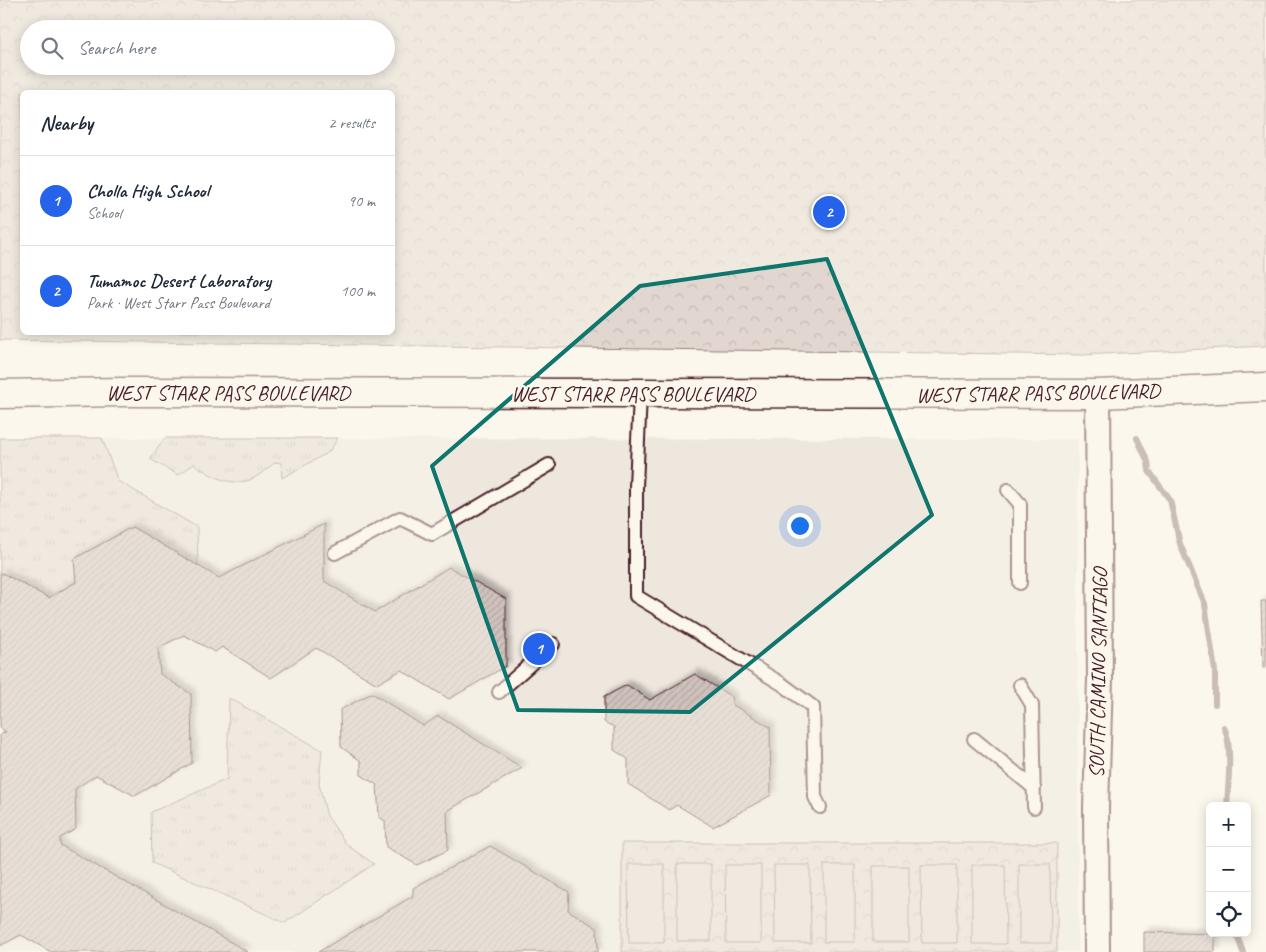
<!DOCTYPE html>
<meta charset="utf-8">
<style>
:root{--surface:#fff;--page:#f6f6f7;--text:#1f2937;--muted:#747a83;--line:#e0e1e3;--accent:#2563eb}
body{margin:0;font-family:Caveat,sans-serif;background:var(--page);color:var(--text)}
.controls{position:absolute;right:15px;bottom:15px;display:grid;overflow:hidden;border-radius:8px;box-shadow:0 2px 12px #0003}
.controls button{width:45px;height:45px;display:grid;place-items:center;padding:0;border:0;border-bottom:1px solid var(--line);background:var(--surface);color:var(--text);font:25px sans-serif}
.you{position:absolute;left:799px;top:525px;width:18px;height:18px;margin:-12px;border:4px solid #fff;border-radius:50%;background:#1a73e8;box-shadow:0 0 0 8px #1a73e833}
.badge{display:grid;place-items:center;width:32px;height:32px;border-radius:50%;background:var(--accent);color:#fff;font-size:16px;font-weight:700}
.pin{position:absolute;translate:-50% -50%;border:2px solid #fff;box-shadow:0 1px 5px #0006}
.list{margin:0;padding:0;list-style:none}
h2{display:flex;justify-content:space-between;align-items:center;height:65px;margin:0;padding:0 20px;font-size:21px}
h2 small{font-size:16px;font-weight:400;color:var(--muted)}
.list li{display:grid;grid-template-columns:32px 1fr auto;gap:15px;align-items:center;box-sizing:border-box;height:90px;padding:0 20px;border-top:1px solid var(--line)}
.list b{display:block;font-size:19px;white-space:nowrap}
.list p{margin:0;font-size:16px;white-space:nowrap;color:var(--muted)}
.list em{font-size:16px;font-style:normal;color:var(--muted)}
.icon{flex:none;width:28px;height:28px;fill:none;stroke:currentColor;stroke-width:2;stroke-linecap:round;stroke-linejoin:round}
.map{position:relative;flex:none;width:1266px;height:952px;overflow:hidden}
.search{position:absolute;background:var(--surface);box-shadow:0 2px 12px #0003;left:20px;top:20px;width:375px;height:55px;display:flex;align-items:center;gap:12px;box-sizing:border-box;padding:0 18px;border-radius:28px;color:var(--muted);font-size:19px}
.panel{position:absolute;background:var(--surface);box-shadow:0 2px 12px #0003;left:20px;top:90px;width:375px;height:245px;border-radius:8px}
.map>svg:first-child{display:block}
</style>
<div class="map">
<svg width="1266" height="952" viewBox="0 0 1266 952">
<defs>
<pattern id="grass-tufts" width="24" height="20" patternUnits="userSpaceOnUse" patternTransform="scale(1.25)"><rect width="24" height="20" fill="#e2d7d0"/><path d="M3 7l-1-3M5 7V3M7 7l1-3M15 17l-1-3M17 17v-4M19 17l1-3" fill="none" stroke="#c3b8b3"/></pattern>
<pattern id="forest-crowns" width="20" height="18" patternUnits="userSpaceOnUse" patternTransform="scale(1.25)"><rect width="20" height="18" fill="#e2d7d0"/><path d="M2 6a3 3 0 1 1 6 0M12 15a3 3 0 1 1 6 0" fill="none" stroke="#c3b8b3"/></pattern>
<pattern id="building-hatch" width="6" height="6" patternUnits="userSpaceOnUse" patternTransform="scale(1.25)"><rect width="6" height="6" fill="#cfc2bc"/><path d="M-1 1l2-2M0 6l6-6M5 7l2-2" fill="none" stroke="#b3a6a2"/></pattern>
<filter id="shadow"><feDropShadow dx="4.5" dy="-4.5" stdDeviation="2.5" flood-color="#0004"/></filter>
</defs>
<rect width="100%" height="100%" fill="#fbf7ec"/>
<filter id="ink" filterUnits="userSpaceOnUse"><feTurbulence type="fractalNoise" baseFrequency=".02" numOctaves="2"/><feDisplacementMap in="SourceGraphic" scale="10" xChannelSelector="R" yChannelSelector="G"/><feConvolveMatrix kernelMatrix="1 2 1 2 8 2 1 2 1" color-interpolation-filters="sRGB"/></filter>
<g filter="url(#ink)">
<polygon fill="#eee7de" points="0,438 1078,439 1078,952 0,952"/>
<g fill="url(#grass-tufts)" stroke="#967b7e">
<polygon points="0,438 102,438 118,481 197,527 198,566 132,527 75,559 76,582 49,598 2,573 0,574"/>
<path d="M165 438H338L329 452 282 478 281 463 276 462C267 468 257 479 246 481 228 486 208 474 194 464L178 475 150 459Z"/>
<polygon points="229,698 322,750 319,784 327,816 347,845 374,864 285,923 152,863 151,812 227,779"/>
</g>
<g fill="url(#forest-crowns)" stroke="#967b7e" fill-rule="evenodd">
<path d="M0 0H1266V346L1082 355 0 340ZM29 29H386V66H29ZM22 92H392V332H22Z"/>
<rect x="622" y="843" width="435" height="109"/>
</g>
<g fill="#e2d7d0" stroke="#967b7e">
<polygon points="628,864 664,864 664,943 629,943"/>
<rect x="677" y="864" width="34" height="77"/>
<polygon points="1019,864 1050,864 1051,943 1019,943"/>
<polygon points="725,865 761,865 761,943 726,943"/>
<polygon points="774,865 810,865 811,943 775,943"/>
<rect x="824" y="865" width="31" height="77"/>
<polygon points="921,865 957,865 957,943 922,943"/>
<polygon points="972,865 1005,865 1006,944 972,944"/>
<rect x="873" y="866" width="36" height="76"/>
</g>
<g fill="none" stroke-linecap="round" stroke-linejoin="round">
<g stroke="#907477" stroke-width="6">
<polyline points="1137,438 1148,462 1149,471 1170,500 1180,544 1205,604 1215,671 1215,704"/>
<path d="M1224 727C1233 746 1228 784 1227 806"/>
<polyline points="1236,933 1243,952"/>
</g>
</g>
<g fill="url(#building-hatch)" stroke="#4a1f2b" filter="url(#shadow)">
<polygon points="324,524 324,581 375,612 449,567 506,599 506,666 449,699 401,670 377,684 316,648 271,678 222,647 215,652 184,635 158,648 160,674 191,694 192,763 135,796 96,775 75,789 76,829 60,838 60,845 248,952 51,952 21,935 0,946 0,735 6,732 0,728 0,574 2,573 49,598 76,582 74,559 132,527 219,578"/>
<polygon points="1261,601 1266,601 1266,668 1263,668"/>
<polygon points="695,674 732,697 733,705 770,727 771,795 713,827 677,805 669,810 628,784 628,759 614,750 614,727 604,722 604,697 627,685 650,700"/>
<polygon points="372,693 423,726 438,716 522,768 447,811 448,850 417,865 386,847 385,821 379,817 377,785 361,775 361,761 341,747 340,710"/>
<polygon points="490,846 569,892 568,910 597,928 598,952 318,952 413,896 413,888"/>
<polygon points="1144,932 1215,934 1215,952 1144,952"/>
</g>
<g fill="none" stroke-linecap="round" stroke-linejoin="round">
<defs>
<g id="service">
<polyline points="640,394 636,487 636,596 782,684 813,707 815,797 820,807"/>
<polyline points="1008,490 1020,504 1020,583"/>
<polyline points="335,553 400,518 432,534 549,465"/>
<polyline points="1020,685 1032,705 1034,807"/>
<polyline points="499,692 553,644"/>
<polyline points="974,739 1034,788"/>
</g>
<polyline id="minor" points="1097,952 1096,808 1100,679 1098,394"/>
<polyline id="secondary" points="0,394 124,392 1098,394 1266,387"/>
</defs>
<use href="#service" stroke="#4a1f2b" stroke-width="16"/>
<use href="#minor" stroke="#4a1f2b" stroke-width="28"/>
<use href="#secondary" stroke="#4a1f2b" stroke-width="31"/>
<use href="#service" stroke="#fbf7ec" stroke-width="12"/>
<use href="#minor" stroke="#fbf7ec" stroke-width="24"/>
<use href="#secondary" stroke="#fbf7ec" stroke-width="28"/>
</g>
</g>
<path d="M0 0H1266V952H0ZM827 259 932 515 690 712 518 710 432 466 640 286Z" fill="#fbf7ec" fill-opacity=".55" fill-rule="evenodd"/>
<path fill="none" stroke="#0f766e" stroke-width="4" stroke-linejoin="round" d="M827 259 932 515 690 712 518 710 432 466 640 286Z"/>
<g text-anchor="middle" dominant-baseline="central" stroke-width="4.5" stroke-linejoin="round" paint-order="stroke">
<g font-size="21" fill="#4a1f2b" stroke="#fbf7ec">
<text x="228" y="393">WEST STARR PASS BOULEVARD</text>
<text transform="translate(1038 393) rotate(-1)">WEST STARR PASS BOULEVARD</text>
<text x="633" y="394">WEST STARR PASS BOULEVARD</text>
<text transform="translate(1098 673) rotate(-89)">SOUTH CAMINO SANTIAGO</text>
</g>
</g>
</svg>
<div class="controls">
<button>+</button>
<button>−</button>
<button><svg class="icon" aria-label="locate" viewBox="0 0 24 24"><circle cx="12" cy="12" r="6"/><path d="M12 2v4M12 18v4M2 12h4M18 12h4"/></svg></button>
</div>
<div class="you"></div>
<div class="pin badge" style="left:539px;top:649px">1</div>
<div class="pin badge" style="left:829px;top:212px">2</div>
<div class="search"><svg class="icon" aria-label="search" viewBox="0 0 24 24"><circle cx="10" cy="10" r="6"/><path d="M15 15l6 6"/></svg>Search here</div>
<section class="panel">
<h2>Nearby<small>2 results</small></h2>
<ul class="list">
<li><span class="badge">1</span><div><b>Cholla High School</b><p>School</p></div><em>90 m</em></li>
<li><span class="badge">2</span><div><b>Tumamoc Desert Laboratory</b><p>Park · West Starr Pass Boulevard</p></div><em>100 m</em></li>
</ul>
</section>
</div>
